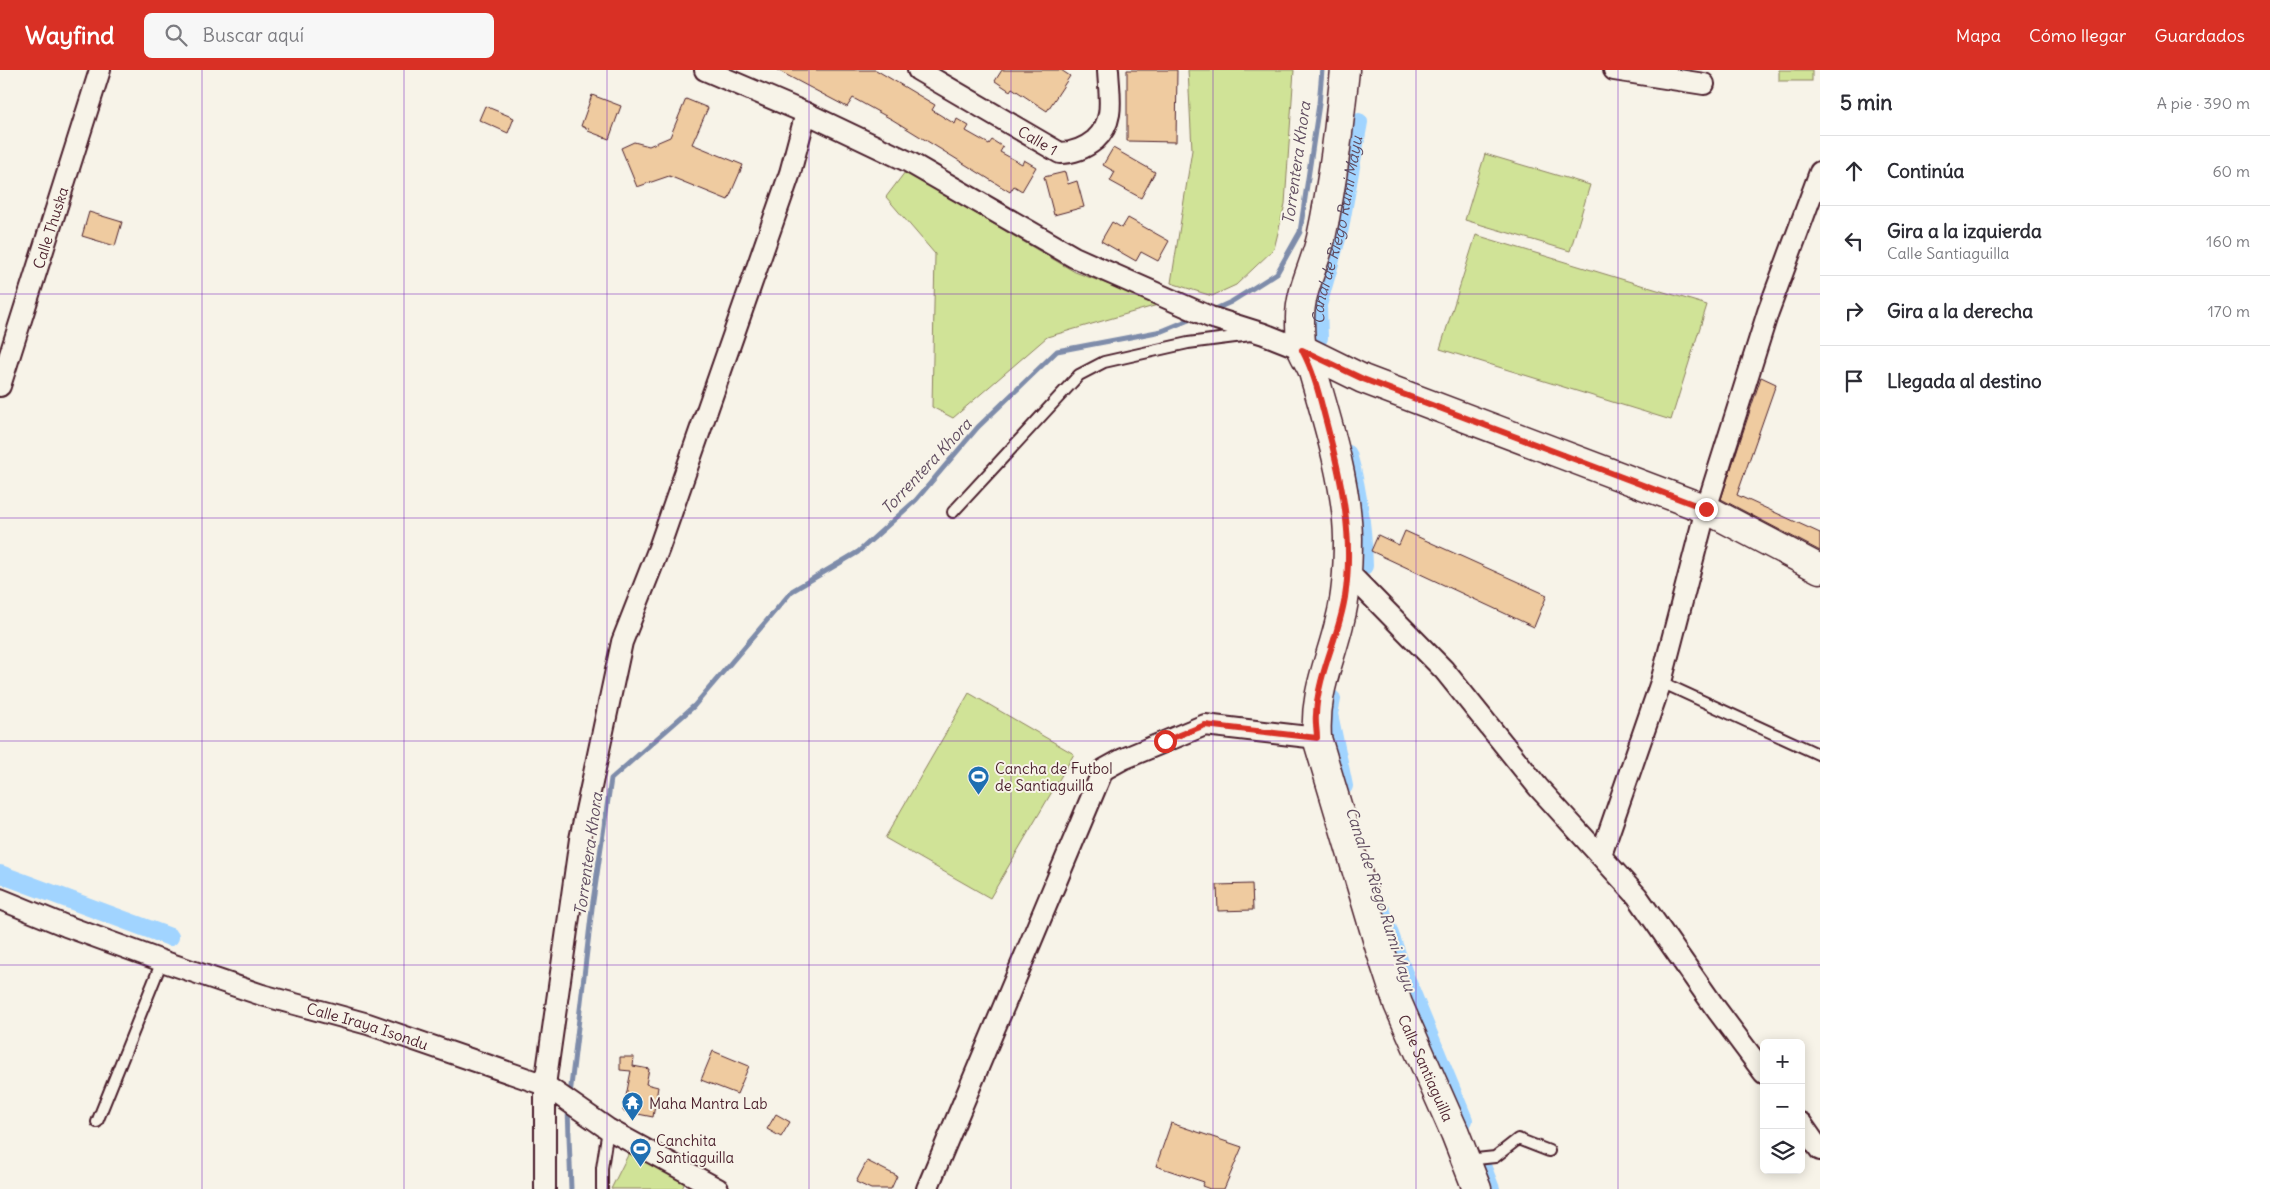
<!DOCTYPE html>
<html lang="es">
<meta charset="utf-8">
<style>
:root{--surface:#fff;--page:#f7f7f7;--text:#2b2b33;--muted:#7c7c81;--line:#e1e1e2;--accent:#d93025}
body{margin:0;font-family:Delius,sans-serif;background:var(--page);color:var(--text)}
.controls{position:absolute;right:15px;bottom:15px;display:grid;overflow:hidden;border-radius:8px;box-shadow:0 2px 12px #0003}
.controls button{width:45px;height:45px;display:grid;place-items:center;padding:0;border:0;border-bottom:1px solid var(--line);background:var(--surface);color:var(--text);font:25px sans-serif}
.stop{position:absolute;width:15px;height:15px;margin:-11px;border:4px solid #d93025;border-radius:50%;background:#fff}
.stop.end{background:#d93025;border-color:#fff;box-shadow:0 1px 5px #0008}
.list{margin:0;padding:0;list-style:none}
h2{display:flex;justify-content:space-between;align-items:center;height:65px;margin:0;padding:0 20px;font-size:21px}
h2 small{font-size:16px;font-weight:400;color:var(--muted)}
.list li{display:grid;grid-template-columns:32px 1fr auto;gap:15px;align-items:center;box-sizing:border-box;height:70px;padding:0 20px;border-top:1px solid var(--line)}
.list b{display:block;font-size:19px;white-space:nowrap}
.list p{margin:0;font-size:16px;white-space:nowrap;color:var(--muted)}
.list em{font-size:16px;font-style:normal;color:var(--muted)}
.icon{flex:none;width:28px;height:28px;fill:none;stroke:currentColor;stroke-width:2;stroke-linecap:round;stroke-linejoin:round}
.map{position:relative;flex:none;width:1820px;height:1119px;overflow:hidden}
header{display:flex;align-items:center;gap:30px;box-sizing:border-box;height:70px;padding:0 25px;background:var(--accent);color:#fff}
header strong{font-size:24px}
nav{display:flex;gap:28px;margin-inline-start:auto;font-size:18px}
.search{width:350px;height:45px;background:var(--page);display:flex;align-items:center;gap:12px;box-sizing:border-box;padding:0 18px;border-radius:8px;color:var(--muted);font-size:19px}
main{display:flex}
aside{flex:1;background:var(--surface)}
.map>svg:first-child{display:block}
</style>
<header>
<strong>Wayfind</strong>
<div class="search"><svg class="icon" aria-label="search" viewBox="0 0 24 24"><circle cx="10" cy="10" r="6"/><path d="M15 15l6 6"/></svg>Buscar aquí</div>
<nav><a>Mapa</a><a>Cómo llegar</a><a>Guardados</a></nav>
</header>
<main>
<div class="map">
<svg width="1820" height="1119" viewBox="0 0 1820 1119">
<rect width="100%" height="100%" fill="#f7f3e8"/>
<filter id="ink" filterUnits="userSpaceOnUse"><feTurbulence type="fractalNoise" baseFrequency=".02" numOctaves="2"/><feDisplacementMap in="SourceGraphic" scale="10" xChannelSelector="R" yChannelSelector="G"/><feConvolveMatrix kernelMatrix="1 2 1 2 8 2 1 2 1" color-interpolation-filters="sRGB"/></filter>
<g filter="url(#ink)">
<g fill="#d0e397" stroke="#8d8161">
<polygon points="1188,0 1294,0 1285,134 1274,179 1236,215 1212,226 1171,213 1192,80"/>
<rect x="1779" y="0" width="33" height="11"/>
<polygon points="1485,84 1590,115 1570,181 1465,150"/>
<polygon points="905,102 1075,202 1161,234 1047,267 953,348 932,337 935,184 886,127"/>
<polygon points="1476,165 1707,235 1671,350 1440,279"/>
<polygon points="969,623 1074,684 990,828 885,768"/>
<polygon points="629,1083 685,1112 682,1119 611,1119"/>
</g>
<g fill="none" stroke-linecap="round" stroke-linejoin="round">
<g stroke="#7e8caa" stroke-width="5">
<polyline points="1211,241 1231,232 1277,203 1300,162 1319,34 1322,0"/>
<polyline points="570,1025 592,838 611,709 694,636 792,521 858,482 916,430 978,357 1057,281 1162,261 1196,247"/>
<polyline points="568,1039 571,1119"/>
</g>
<g stroke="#a1d4ff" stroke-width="18">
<path id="s1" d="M1319 268 1318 235 1340 158 1359 52"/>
<path d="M1348 384C1359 422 1363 457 1364 496"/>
<polyline points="1332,629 1329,644 1344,716"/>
<polyline points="0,804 170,867"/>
<polyline points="1382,842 1403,901 1464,1050"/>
<polyline points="1481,1093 1491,1119"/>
</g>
</g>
<g fill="#efcba0" stroke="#4a1f2b">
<polygon points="777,0 876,0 935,35 932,40 955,54 957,49 969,56 966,61 989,74 992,70 1003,77 1000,82 1022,94 1024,90 1036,97 1022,121 1014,116 1010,122 893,50 853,28 847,37"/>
<polygon points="1002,0 1061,0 1070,6 1047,41 1012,18 1010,21 995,11"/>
<polygon points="1127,0 1177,0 1176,72 1127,71"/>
<polygon points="592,25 621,36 609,69 588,61 589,59 581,56"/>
<polygon points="686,29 708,38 692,74 743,95 728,130 669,106 637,117 621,78 634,72 649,76 670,67"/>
<polygon points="485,36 514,48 508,63 479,50"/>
<polygon points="1113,78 1155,102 1141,128 1110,111 1115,102 1103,95"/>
<polygon points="1065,102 1068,114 1077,111 1084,137 1054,145 1044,107"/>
<polygon points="89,142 122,152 115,176 82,166"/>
<polygon points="1128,148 1169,171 1158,191 1141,182 1136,191 1101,171 1112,152 1122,158"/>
<polygon points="1761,307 1776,314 1737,425 1820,463 1820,481 1721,429"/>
<polygon points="1405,461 1547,525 1534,557 1371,481 1378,465 1399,475"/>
<polygon points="1252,814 1253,840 1218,841 1217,815"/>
<polygon points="713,981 749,996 737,1024 701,1010"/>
<polygon points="620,987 634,987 633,996 649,999 646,1014 658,1017 653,1047 623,1041 631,1001 620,1000"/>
<polygon points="776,1044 790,1052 781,1067 767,1059"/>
<polygon points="1171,1053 1242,1077 1224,1119 1210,1119 1202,1116 1204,1112 1156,1096"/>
<polygon points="867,1091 897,1106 891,1119 871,1119 856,1112"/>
</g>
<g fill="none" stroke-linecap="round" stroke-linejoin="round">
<defs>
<g id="lane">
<polyline points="953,442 1079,305 1104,292 1188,273 1251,265"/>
<polyline points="1661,612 1820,685"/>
<polyline points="97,1052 162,891"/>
<polyline points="1467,1090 1495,1087 1518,1069 1549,1081"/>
<polyline points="602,1119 602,1098 608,1059"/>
</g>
<g id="street">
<polyline points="705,0 806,43 909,92 1074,187 1210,247 1264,264 1302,279"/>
<path id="s2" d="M918 0 1060 83C1074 83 1084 79 1095 70 1116 51 1109 26 1108 0"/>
<polyline points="1614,0 1704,14"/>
<path id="s3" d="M0 316 100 0"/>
<polyline points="1347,501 1444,600 1538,717 1637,826 1714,936 1764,1003"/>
<polyline points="1601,785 1661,612 1706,439 1768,242 1820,102"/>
<path id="s4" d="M0 829 66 856 162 891 262 925 368 954 545 1015 608 1059 718 1119"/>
<polyline points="1801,1053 1820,1080"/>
<polyline points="545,1119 545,1015 580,769 622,572 659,478 790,103 806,43"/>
<polyline points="927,1119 1103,700 1123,689 1205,655 1317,668"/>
</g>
<g id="secondary">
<path id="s5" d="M1345 0C1339 57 1333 112 1321 168 1315 195 1300 220 1300 248 1300 258 1300 273 1303 282 1306 289 1311 295 1313 302 1328 353 1347 415 1348 468 1348 495 1347 524 1340 550 1330 593 1314 621 1317 668L1380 879 1398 934 1455 1063 1477 1119"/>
<polyline points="1302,279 1363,309 1706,439 1820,499"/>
</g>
</defs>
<use href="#lane" stroke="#4a1f2b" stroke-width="14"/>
<use href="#street" stroke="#4a1f2b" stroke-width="24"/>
<use href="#secondary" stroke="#4a1f2b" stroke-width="31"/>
<use href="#lane" stroke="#f7f3e8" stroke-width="10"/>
<use href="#street" stroke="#f7f3e8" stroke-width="20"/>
<use href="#secondary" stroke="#f7f3e8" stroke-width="28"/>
</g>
</g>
<g fill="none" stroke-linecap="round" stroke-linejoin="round" filter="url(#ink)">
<path stroke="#d93025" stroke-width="6" d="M1165 671 1205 655 1317 668C1317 660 1315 652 1316 645 1317 605 1339 567 1345 527 1354 468 1342 412 1327 355 1320 329 1315 304 1302 280L1363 309 1706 439"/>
</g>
<path fill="none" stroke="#7b2cbf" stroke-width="1" stroke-opacity="0.55" d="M202 0V1119M404 0V1119M607 0V1119M809 0V1119M1011 0V1119M1213 0V1119M1416 0V1119M1618 0V1119M0 224H1820M0 448H1820M0 671H1820M0 895H1820"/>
<defs>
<symbol id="stadium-pin" viewBox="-11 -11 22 30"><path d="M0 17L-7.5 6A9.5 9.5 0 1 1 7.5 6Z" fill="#1f6fb2" stroke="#f7f3e8"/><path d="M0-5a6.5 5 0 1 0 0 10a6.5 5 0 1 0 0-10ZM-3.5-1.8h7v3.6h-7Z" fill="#fff"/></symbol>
<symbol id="temple-pin" viewBox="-11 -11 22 30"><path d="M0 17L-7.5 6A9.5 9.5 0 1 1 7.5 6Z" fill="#1f6fb2" stroke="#f7f3e8"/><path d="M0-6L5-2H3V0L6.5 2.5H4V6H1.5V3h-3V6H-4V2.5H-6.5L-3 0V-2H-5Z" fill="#fff"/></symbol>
</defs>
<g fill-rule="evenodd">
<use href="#stadium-pin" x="966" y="694" width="25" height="34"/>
<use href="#temple-pin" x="620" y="1020" width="25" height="34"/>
<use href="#stadium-pin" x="628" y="1066" width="25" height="34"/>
</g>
<g text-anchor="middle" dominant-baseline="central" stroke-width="4" stroke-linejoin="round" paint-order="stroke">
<g font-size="15" fill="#4a1f2b" stroke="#f7f3e8">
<text stroke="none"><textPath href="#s2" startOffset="139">Calle 1</textPath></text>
<text stroke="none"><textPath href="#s3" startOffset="166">Calle Thuska</textPath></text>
<text stroke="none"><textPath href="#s4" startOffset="389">Calle Iraya Isondu</textPath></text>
<text stroke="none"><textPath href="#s5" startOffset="1031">Calle Santiaguilla</textPath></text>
</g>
<g font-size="15" fill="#4a1f2b" stroke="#f7f3e8" text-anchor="start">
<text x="995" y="698">Cancha de Futbol<tspan x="995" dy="17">de Santiaguilla</tspan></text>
<text x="649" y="1033">Maha Mantra Lab</text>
<text x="656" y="1070">Canchita<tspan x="656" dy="17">Santiaguilla</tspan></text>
</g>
<g font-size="16" font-style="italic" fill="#604c60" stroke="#f7f3e8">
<text transform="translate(1296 93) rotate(-82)">Torrentera Khora</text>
<text stroke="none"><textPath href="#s1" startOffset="110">Canal de Riego Rumi Mayu</textPath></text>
<text transform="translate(926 396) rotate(-47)">Torrentera Khora</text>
<text transform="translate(588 784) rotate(-82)">Torrentera Khora</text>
<text transform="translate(1381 829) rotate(72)">Canal de Riego Rumi Mayu</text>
</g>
</g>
</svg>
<div class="controls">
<button>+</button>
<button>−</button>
<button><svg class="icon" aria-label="layers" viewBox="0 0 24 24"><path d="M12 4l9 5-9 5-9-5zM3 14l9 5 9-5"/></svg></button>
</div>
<div class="stop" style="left:1165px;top:671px"></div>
<div class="stop end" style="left:1706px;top:439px"></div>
</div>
<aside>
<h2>5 min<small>A pie · 390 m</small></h2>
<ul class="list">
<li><svg class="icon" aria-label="ahead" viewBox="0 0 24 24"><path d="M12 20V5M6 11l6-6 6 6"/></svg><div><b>Continúa</b></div><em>60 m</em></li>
<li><svg class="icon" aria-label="left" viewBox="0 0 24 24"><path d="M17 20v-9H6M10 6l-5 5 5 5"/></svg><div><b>Gira a la izquierda</b><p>Calle Santiaguilla</p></div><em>160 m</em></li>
<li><svg class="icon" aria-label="right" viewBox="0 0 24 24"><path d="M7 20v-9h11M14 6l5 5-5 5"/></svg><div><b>Gira a la derecha</b></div><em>170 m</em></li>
<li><svg class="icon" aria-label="arrive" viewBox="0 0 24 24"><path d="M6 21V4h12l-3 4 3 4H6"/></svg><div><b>Llegada al destino</b></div></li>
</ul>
</aside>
</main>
